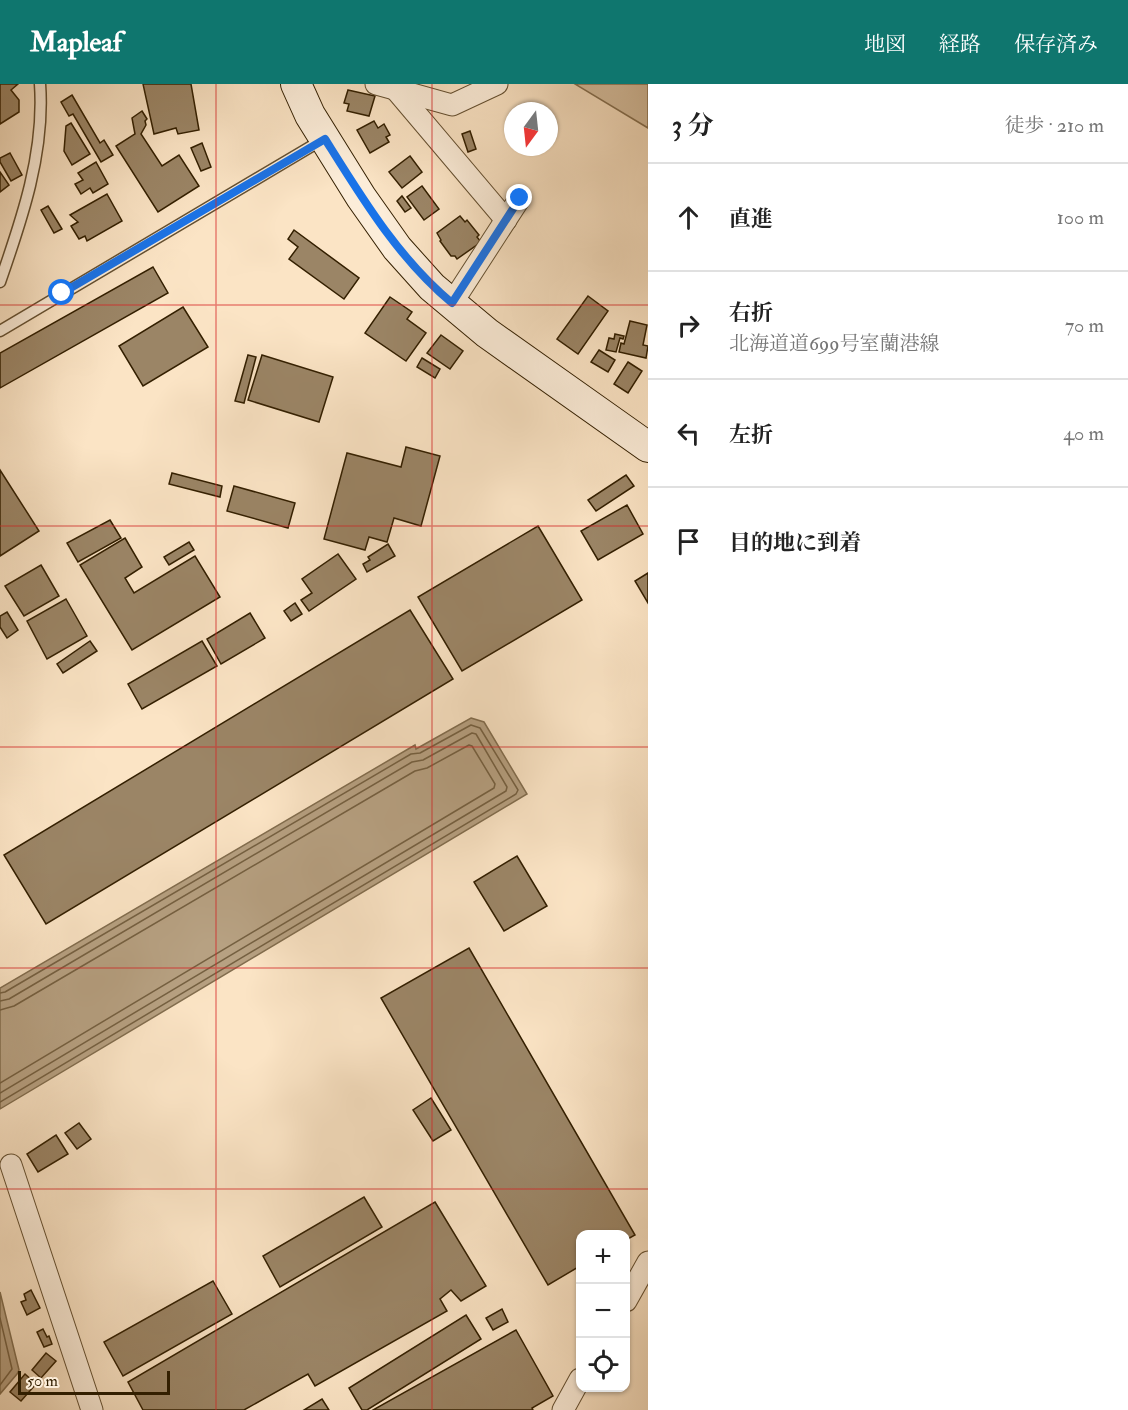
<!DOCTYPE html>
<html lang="ja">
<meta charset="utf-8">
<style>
:root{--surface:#fff;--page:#f2f2f2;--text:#222;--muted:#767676;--line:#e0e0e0;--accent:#0f766e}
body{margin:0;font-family:"IM FELL Double Pica","Noto Serif JP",serif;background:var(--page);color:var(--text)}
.controls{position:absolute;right:18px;bottom:18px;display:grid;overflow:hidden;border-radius:12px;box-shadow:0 2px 4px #0004}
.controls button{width:54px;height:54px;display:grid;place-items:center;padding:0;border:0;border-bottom:2px solid var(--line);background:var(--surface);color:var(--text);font:30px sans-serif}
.compass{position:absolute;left:504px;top:18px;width:54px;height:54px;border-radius:50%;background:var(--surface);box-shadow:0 2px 4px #0004;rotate:195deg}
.scale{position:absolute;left:18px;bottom:15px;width:152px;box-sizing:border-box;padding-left:6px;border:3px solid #331f00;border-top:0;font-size:16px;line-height:21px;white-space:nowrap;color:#331f00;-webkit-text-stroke:4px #fcedd9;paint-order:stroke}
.stop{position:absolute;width:18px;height:18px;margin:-14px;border:4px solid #1a73e8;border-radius:50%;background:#fff}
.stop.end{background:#1a73e8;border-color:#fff;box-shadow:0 2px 6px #0008}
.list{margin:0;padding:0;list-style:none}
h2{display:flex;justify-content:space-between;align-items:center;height:78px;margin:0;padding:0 24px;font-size:26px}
h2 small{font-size:20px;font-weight:400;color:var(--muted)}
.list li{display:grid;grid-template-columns:39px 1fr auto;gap:18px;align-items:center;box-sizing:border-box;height:108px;padding:0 24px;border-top:2px solid var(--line)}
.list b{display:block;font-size:22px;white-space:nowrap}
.list p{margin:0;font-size:20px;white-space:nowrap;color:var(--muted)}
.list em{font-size:20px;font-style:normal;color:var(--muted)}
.icon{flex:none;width:33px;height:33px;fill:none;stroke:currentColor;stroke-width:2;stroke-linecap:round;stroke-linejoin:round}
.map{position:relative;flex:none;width:648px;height:1326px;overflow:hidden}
header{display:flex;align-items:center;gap:36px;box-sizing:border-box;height:84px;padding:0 30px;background:var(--accent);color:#fff}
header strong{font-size:28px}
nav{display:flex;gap:33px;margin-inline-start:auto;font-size:21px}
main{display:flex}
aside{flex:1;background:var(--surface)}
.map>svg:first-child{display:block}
</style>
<header>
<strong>Mapleaf</strong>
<nav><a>地図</a><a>経路</a><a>保存済み</a></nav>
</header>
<main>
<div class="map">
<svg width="648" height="1326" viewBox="0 0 648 1326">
<rect width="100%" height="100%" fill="#fbe4c5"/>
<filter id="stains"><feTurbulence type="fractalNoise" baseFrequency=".00333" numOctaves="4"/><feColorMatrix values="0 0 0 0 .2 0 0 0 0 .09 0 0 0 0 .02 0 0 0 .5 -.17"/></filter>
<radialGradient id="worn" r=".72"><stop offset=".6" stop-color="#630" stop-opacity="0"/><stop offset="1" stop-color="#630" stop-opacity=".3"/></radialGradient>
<polygon fill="#d9c3a4" stroke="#867152" stroke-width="1.5" points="575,0 648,0 648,44"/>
<g fill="#b7a182" stroke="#826d4e" stroke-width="1.5">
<polygon points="471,634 484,638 527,710 0,1025 0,904 415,661 416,665"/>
<polygon points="0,1208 19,1286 17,1290 0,1310"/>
</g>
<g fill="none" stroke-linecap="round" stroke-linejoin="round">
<g stroke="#756041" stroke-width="1.5">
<polyline points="0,909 5,908 411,670 420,669 471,641 480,644 518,706 516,710 0,1018"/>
<polyline points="0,917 9,915 412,678 423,676 472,649 476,650 507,703 506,707 0,1009"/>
<polyline points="0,926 14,922 415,687 427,684 469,661 472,662 495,700 494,704 0,999"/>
<polyline points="0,1234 12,1285 0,1301"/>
</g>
</g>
<g fill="#9b8566" stroke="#331f00" stroke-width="1.5">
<polygon points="0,0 18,0 11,6 19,16 19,28 0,40"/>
<polygon points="143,0 191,0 199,46 178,50 176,44 154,50"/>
<polygon points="348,6 375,12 369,32 347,27 349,20 344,19"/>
<polygon points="72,11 100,59 104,56 113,71 101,78 73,30 69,32 61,18"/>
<polygon points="142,27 147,35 145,37 146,41 141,50 162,82 179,71 199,102 158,128 116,62 135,50 132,34"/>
<polygon points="374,37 378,44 384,40 390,51 386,53 389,58 370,69 357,46"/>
<polygon points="71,39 90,70 72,81 64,67 66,42"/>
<polygon points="470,47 476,65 468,68 462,50"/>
<polygon points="202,59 211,83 201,87 191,64"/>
<polygon points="10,69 22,91 11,97 0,78 0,74"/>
<polygon points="410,72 422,88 402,104 389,88"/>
<polygon points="96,78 108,100 93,109 90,104 81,110 75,100 83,96 78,89"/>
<polygon points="0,88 9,101 0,108"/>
<polygon points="422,102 439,125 424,136 407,113"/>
<polygon points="107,110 122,137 87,157 85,152 79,155 71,142 78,138 70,131"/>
<polygon points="402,112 411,124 405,128 397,117"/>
<polygon points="48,122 62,145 54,149 41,126"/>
<polygon points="460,132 465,138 467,136 479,151 477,153 481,158 457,175 455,172 451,172 440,157 441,156 437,149"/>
<polygon points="294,146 359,194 344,215 289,175 298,163 288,155"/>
<polygon points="153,183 168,209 0,304 0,269"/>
<polygon points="588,212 608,227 578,270 557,255"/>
<polygon points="390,213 412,228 407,235 426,249 406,277 365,249"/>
<polygon points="183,223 208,263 143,302 119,262"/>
<polygon points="630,237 647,241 643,261 648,262 646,274 619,268 621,259 624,260"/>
<polygon points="615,250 624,252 623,255 620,254 616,268 606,266 609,254 614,255"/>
<polygon points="441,251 463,267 450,285 427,269"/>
<polygon points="599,266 615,276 608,288 591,278"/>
<polygon points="248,271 256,273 244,319 235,317"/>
<polygon points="262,271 333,293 319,338 248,316"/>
<polygon points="422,274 440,285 435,294 417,283"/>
<polygon points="628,278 642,287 628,309 614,300"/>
<polygon points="406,363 440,372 421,442 394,434 387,458 369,453 365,466 324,455 347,369 401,383"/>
<polygon points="0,386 39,447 0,472"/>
<polygon points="172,389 222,402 220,413 169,400"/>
<polygon points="626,391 634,402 596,427 588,416"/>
<polygon points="234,402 295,419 288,444 227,427"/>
<polygon points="627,421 643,450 598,476 581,447"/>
<polygon points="110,436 121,454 78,478 67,459"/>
<polygon points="538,442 582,516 462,587 418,513"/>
<polygon points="125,454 142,483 125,494 134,509 195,472 220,513 132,566 80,481"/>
<polygon points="189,458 194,466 169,481 164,473"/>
<polygon points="388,460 395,472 367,488 363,480 370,476 368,473"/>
<polygon points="338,470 356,495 309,527 301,516 312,509 302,495"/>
<polygon points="41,481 59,512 24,532 5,502"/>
<polygon points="648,489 648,519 635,497"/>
<polygon points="66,515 87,552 47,575 27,537"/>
<polygon points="295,519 302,530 291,537 284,527"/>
<polygon points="410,526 453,595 46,840 4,771"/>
<polygon points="7,528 18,546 7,554 0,543 0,532"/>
<polygon points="250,529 265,554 221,580 207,555"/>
<polygon points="90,557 97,567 63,589 57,580"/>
<polygon points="202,557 217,582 142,625 128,600"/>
<polygon points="517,772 547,822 504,847 474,798"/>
<polygon points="469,864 635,1151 626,1156 626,1150 580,1150 580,1182 548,1201 381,914"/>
<polygon points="431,1014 451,1046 433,1057 413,1026"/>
<polygon points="79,1039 91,1055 77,1065 65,1049"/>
<polygon points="56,1051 68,1070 38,1088 27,1070"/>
<polygon points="364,1113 382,1143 280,1203 263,1172"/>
<polygon points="435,1118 486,1202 461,1217 451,1206 440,1215 447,1227 315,1302 308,1290 244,1326 143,1326 128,1298"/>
<polygon points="213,1197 232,1230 123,1292 104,1258"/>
<polygon points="31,1206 40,1224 27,1231 21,1218 26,1216 24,1210"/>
<polygon points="502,1225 508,1238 493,1246 486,1234"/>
<polygon points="466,1231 481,1255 367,1326 362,1326 349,1304"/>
<polygon points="43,1245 47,1253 49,1252 52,1260 44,1263 37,1248"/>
<polygon points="516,1246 553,1312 532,1324 533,1326 373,1326"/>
<polygon points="46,1269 56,1277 41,1294 32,1286"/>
<polygon points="25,1290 36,1300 21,1317 10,1308"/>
<polygon points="322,1315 329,1326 304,1326"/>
</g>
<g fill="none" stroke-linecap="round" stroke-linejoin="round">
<defs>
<g id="service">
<path d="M0 198C22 135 45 68 40 0"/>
<polyline points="0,247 322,56"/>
</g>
<g id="minor">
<polyline points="376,0 452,21 497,0"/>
<polyline points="396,6 506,136"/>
<polyline points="452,219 520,114"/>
<polyline points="11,1081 92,1326"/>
<polyline points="626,1217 648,1178"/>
<polyline points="563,1326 580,1295"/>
</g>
<polyline id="secondary" points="296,0 310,31 361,113 397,164 432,203 487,249 648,363"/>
</defs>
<use href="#service" stroke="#655031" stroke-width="13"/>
<use href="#minor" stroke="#655031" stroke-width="23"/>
<use href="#secondary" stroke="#331f00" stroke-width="32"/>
<use href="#service" stroke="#fcedd9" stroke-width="10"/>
<use href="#minor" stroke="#fcedd9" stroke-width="21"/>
<use href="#secondary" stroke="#fcedd9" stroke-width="30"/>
</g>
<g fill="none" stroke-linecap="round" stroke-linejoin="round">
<path stroke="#1a73e8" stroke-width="8" d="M62 209 325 55C362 114 398 174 452 219L520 114"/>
</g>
<path fill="none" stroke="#d62828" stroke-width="1.5" stroke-opacity="0.55" d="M216 0V1326M432 0V1326M0 221H648M0 442H648M0 663H648M0 884H648M0 1105H648"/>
<rect width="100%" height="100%" filter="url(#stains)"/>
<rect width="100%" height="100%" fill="url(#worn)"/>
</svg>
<div class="controls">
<button>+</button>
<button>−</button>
<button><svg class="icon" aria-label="locate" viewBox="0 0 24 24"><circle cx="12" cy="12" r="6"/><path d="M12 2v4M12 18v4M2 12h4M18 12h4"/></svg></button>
</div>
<svg class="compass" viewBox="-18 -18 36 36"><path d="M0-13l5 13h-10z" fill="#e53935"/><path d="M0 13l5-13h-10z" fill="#767676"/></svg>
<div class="scale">50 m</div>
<div class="stop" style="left:62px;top:209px"></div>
<div class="stop end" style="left:520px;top:114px"></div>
</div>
<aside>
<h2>3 分<small>徒歩 · 210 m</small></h2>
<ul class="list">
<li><svg class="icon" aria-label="ahead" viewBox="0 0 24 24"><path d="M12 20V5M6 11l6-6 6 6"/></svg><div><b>直進</b></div><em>100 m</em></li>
<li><svg class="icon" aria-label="right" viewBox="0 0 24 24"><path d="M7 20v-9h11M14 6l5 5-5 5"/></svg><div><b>右折</b><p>北海道道699号室蘭港線</p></div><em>70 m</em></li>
<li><svg class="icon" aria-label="left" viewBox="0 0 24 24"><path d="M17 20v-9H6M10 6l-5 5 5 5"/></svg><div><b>左折</b></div><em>40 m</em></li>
<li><svg class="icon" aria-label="arrive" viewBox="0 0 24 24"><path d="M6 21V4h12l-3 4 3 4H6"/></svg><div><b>目的地に到着</b></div></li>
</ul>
</aside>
</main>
